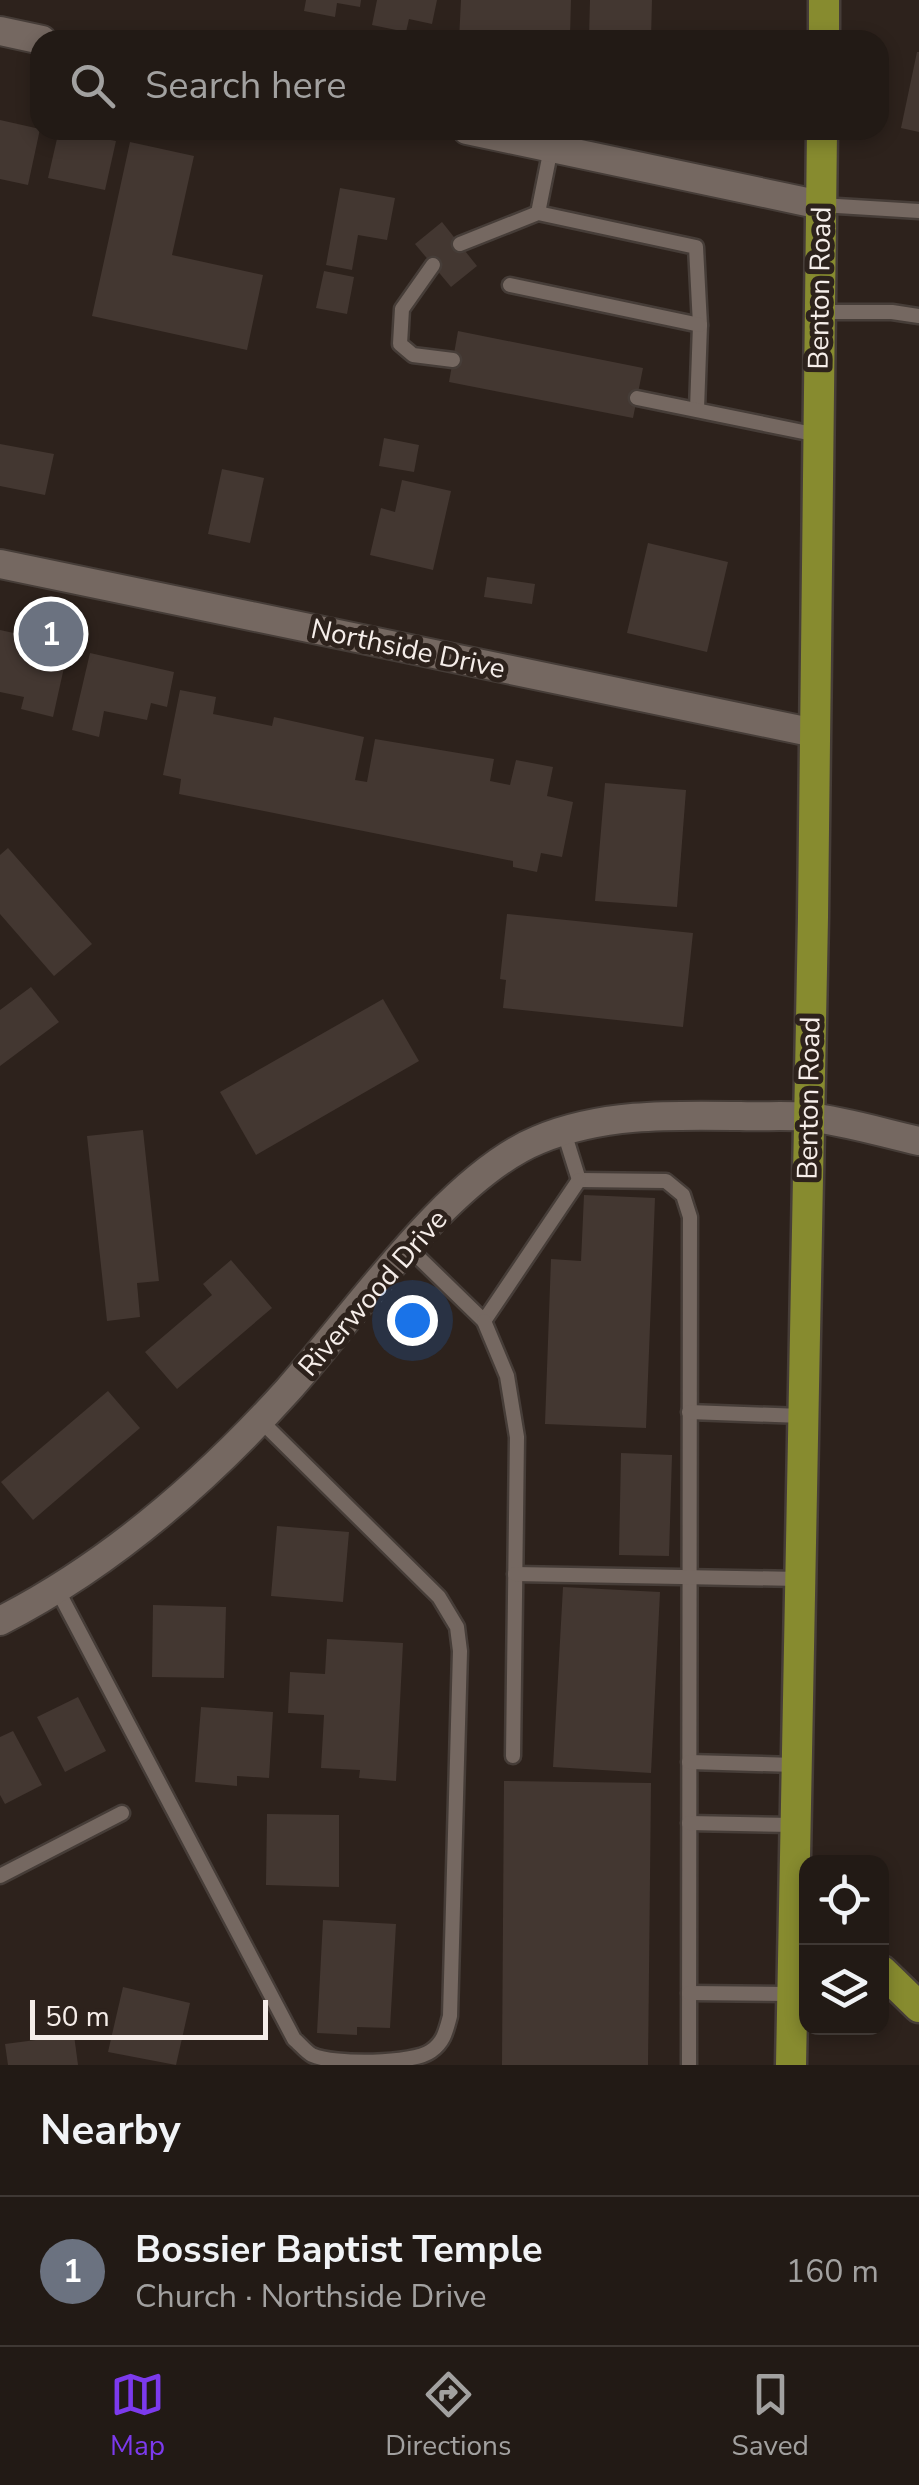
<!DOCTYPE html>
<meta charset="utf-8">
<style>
:root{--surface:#221a15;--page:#2a231e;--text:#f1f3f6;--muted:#a2a1a0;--line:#3f3834;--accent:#7c3aed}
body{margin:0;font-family:"Nunito Sans",sans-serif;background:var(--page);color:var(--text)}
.controls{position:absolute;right:30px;bottom:30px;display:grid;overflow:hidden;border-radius:20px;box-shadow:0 5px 15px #0003}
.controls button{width:90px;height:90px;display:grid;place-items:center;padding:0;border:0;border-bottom:2px solid var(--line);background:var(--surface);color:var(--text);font:50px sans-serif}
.scale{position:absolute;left:30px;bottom:25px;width:238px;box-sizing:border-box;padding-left:10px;border:5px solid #f5ede9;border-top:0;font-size:28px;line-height:35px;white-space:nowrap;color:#f5ede9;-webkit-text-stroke:8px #2d221c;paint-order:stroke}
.you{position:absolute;left:412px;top:1320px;width:35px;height:35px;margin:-25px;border:8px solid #fff;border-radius:50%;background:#1a73e8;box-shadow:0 0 0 15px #1a73e833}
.badge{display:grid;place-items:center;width:65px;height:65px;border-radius:50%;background:var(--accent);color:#fff;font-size:32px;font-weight:700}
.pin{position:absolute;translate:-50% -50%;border:5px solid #fff;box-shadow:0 2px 10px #0006}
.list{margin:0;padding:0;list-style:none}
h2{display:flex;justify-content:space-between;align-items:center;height:130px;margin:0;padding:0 40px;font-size:42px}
h2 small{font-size:32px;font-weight:400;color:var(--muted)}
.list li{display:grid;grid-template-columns:65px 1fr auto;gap:30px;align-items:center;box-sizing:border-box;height:150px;padding:0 40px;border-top:2px solid var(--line)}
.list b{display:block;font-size:38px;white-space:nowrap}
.list p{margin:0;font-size:32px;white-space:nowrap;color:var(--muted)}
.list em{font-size:32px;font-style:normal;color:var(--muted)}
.icon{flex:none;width:55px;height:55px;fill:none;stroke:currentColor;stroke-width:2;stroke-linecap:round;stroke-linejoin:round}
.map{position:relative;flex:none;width:919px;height:2065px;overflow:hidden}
.search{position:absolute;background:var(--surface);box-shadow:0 5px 15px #0003;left:30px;right:30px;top:30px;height:110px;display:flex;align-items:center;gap:25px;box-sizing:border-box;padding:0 35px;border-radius:30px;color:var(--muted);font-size:38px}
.sheet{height:280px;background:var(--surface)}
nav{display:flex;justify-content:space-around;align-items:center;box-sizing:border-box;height:140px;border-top:2px solid var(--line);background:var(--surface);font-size:28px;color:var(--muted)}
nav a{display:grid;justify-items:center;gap:5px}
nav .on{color:var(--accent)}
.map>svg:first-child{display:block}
</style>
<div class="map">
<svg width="919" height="2065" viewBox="0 0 919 2065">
<rect width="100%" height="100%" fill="#2d221c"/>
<g fill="#433731">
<polygon points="306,0 361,0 360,7 337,3 335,17 304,11"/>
<polygon points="377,0 437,0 432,24 409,19 406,32 372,25"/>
<polygon points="461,0 571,0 570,36 589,37 590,0 652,0 651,39 459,40"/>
<polygon points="917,52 919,52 919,132 901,128"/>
<polygon points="0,120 40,129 28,185 0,179"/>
<polygon points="59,130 116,141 105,190 48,178"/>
<polygon points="130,142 194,156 172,255 263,275 247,350 92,316"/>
<polygon points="340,188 395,198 387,240 358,235 352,270 326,265"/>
<polygon points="442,222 477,266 451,287 415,244"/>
<polygon points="324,271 354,277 347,314 316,308"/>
<polygon points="458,331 643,368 633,418 449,382"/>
<polygon points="384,438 419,445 414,472 379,466"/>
<polygon points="0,444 54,454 45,495 0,486"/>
<polygon points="222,469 264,478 250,543 208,534"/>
<polygon points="402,480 451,491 433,570 370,555 381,508 395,512"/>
<polygon points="648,543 728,562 707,652 627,633"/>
<polygon points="487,577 535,584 532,604 484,597"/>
<polygon points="0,630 69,645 53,717 21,709 24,697 0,692"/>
<polygon points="90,653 174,672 167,707 151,703 147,720 104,711 99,737 72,730"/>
<polygon points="180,690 216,697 213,714 272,726 274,717 364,737 355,780 367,782 375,739 494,759 490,781 510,785 516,760 553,767 547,796 573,802 562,857 541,853 537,872 513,867 513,861 179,794 181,779 163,775"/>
<polygon points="605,783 686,790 677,907 595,901"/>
<polygon points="8,848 92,944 54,976 0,914 0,855"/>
<polygon points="507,914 693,933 683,1027 503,1008 506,980 500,979"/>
<polygon points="31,987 59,1022 0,1066 0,1010"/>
<polygon points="383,999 419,1061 256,1155 220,1092"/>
<polygon points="143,1130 159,1281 137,1283 140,1317 107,1321 87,1136"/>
<polygon points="584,1195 655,1198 646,1428 545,1424 551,1259 581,1261"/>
<polygon points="231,1260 272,1308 177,1389 145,1352 212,1295 203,1284"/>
<polygon points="108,1391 140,1428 33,1520 1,1482"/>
<polygon points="621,1453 672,1455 669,1556 619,1555"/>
<polygon points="277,1526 349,1532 343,1602 271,1596"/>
<polygon points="563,1587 660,1592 651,1773 553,1767"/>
<polygon points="153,1605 226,1607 224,1678 152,1677"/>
<polygon points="327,1639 403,1643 396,1781 359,1778 360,1770 321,1768 324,1715 288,1713 290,1672 325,1674"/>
<polygon points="78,1697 106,1751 65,1772 37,1717"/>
<polygon points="201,1707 273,1712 269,1778 237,1776 237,1786 195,1782"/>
<polygon points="13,1731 42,1785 5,1804 0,1795 0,1737"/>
<polygon points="504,1781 651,1783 648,2065 502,2065"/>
<polygon points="267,1814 339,1815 339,1887 266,1885"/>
<polygon points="323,1920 396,1924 390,2028 357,2027 357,2035 317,2033"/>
<polygon points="123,1987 190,2003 176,2065 108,2052"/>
<polygon points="74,2035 78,2065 8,2065 5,2044"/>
</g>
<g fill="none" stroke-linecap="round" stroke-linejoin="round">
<defs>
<g id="service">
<polyline points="821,205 919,211"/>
<polyline points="538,213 551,148"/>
<polyline points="460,244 538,213 696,247 700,325 697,409"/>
<polyline points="433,265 402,309 400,344 413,355 453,360"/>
<polyline points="510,285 700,325"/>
<polyline points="820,312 892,312 919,316"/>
<polyline points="637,398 818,435"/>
<polyline points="564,1132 579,1180"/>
<polyline points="579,1180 666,1181 683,1195 690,1217 689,2065"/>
<polyline points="409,1248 484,1321 579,1180"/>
<polyline points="484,1321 507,1376 517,1437 513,1756"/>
<polyline points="689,1412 802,1416"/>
<polyline points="515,1574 799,1579"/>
<path d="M57 1589 294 2039C300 2044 306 2052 312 2055 334 2065 413 2064 431 2051 444 2042 446 2031 450 2016L460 1651 457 1627 439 1597 260 1420"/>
<polyline points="689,1762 795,1765"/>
<polyline points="689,1823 794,1825"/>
<polyline points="0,1876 122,1813"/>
<polyline points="689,1993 791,1994"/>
</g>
<g id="minor">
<polyline points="0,31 42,40"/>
<polyline points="467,130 821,205"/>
<polyline points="0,564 815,733"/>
<path d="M0 1621C110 1565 206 1481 288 1390 353 1317 448 1177 538 1140 602 1113 672 1115 740 1116 762 1117 785 1115 808 1117 845 1121 883 1133 919 1141"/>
</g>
<g id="primary">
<polyline points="824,40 824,0"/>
<polyline points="882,1971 919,2007"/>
<polyline points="791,2065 813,917 822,130"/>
</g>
</defs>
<use href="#service" stroke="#463d38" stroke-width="19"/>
<use href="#minor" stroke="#463d38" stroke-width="32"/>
<use href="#primary" stroke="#463d38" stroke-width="35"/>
<use href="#service" stroke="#756861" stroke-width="14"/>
<use href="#minor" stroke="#756861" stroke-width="28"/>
<use href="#primary" stroke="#878b2f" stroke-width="30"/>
</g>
<g text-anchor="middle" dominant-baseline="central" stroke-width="10" stroke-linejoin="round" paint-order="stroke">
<g font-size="28" fill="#f5ede9" stroke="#2d221c">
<text transform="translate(820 288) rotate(-89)">Benton Road</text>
<text transform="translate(408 649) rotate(12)">Northside Drive</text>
<text transform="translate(809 1098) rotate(-89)">Benton Road</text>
<text transform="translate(373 1293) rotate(-49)">Riverwood Drive</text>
</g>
</g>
</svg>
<div class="controls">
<button><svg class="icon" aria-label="locate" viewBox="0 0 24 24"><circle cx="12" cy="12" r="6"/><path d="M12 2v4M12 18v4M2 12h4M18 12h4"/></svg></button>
<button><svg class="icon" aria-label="layers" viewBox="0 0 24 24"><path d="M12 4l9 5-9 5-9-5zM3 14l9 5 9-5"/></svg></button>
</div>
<div class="scale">50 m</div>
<div class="you"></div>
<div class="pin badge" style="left:51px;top:634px;background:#6b7280">1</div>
<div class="search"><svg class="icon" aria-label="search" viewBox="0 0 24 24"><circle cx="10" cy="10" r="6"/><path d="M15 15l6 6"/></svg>Search here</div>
</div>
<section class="sheet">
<h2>Nearby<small></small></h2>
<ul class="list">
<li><span class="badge" style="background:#6b7280">1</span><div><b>Bossier Baptist Temple</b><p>Church · Northside Drive</p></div><em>160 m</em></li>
</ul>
</section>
<nav>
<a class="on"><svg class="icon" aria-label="map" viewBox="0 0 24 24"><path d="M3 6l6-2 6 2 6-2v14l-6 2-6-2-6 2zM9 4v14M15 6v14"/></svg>Map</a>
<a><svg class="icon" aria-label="directions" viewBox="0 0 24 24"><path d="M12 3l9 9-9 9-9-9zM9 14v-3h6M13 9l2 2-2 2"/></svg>Directions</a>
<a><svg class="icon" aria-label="saved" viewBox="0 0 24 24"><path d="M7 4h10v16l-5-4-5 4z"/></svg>Saved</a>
</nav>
